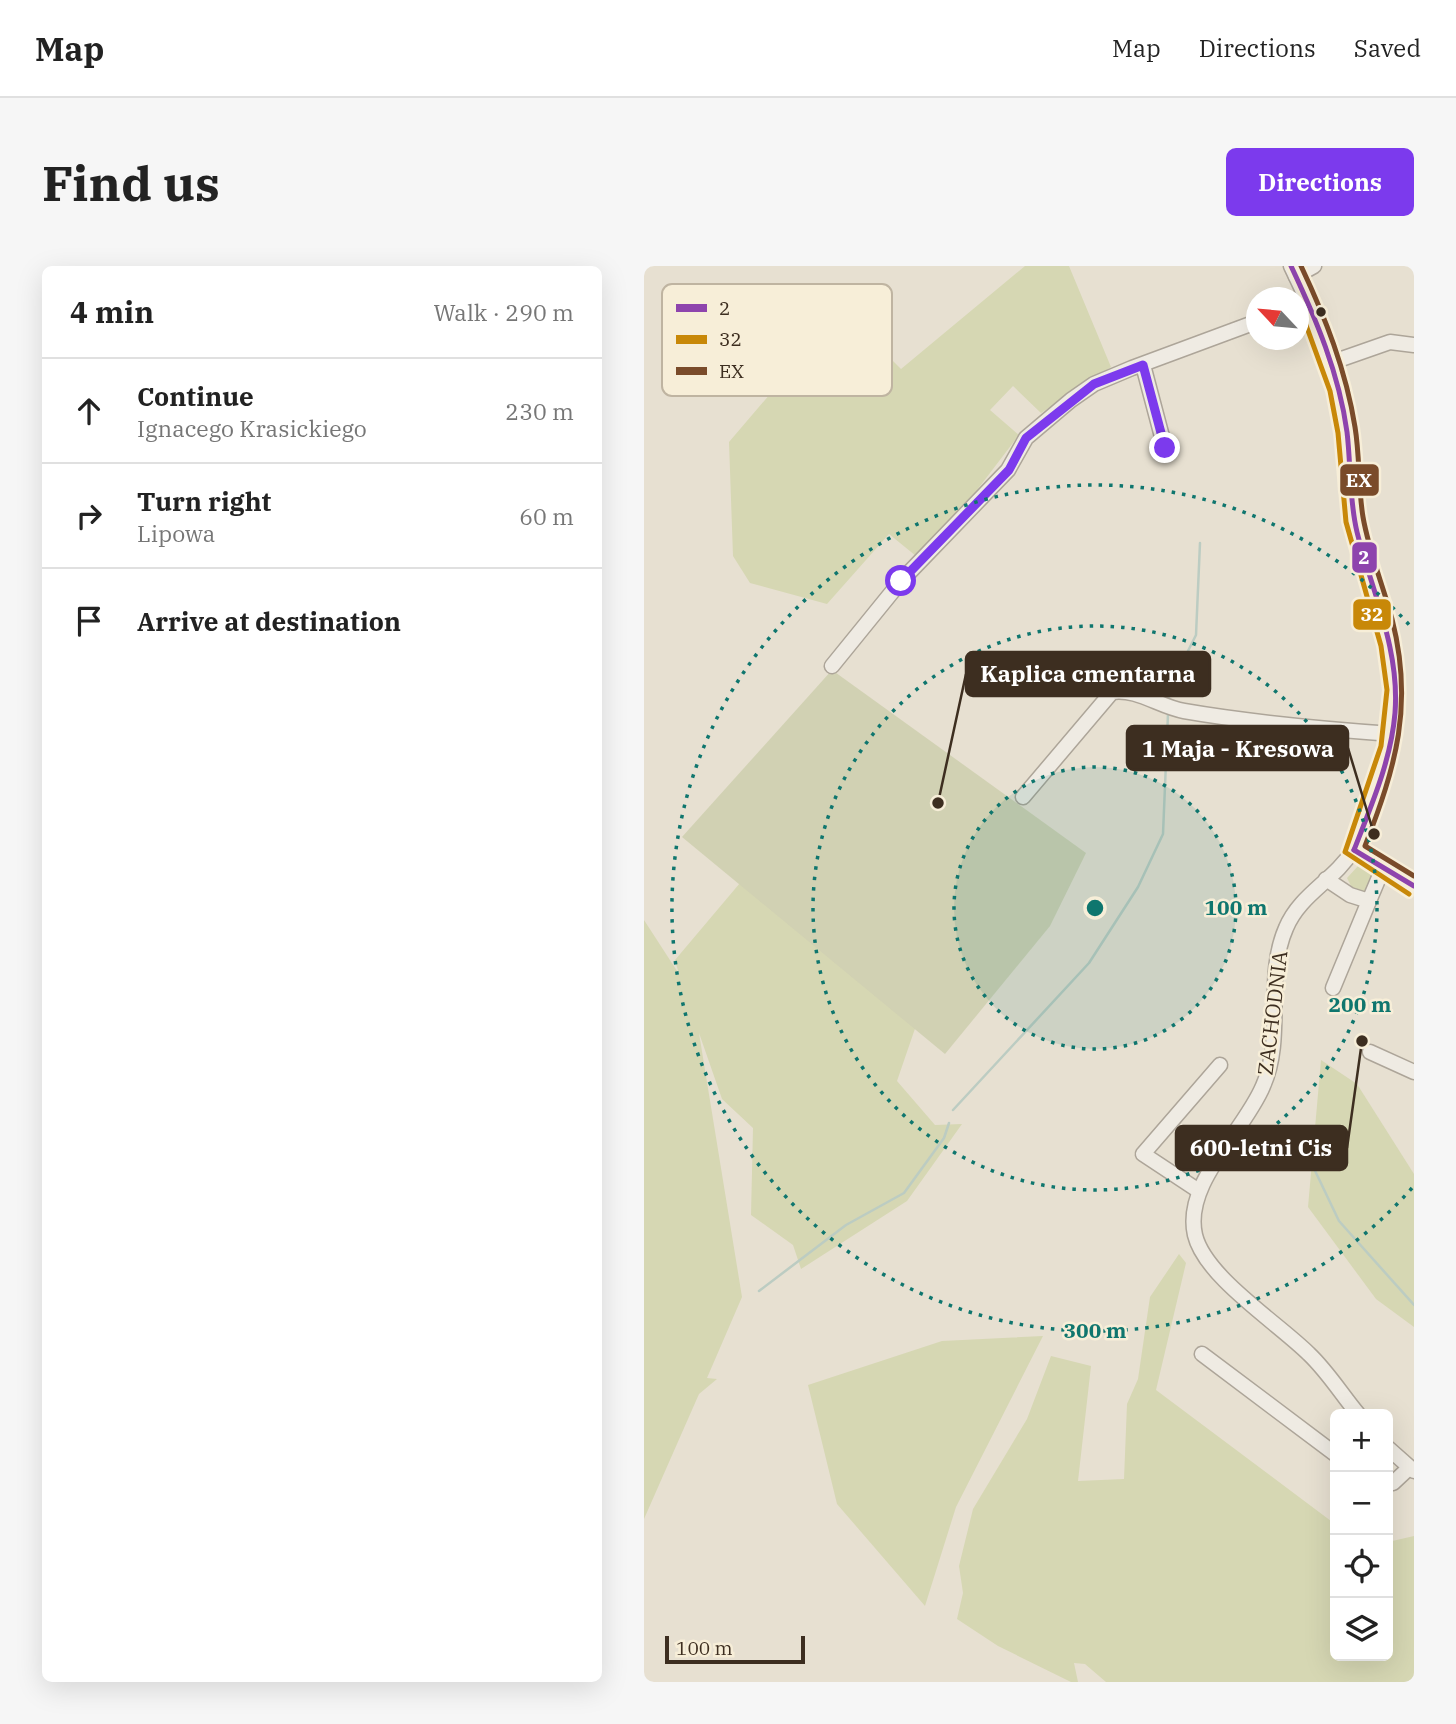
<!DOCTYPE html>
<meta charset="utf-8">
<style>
:root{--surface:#fff;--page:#f6f6f6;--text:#222;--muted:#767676;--line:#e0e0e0;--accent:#7c3aed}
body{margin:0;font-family:"IBM Plex Serif",serif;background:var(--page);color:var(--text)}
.controls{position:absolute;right:21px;bottom:21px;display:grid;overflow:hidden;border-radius:10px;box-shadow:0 7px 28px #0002}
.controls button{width:63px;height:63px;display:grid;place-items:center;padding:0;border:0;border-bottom:2px solid var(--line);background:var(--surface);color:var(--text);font:35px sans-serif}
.compass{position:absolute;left:602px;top:21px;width:63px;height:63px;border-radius:50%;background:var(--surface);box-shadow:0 7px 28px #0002;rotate:296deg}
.scale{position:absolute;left:21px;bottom:18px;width:140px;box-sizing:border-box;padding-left:7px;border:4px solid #3d2e20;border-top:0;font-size:19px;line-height:24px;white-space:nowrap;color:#3d2e20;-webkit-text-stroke:5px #f7eed8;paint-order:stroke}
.stop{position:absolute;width:21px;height:21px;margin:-16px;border:5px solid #7c3aed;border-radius:50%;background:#fff}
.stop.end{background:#7c3aed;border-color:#fff;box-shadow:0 2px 7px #0008}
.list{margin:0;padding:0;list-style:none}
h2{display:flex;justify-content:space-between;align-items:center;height:91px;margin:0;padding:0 28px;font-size:30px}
h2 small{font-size:23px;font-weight:400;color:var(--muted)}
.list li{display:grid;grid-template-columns:46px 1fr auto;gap:21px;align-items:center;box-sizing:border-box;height:105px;padding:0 28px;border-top:2px solid var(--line)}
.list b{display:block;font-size:26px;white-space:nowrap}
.list p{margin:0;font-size:23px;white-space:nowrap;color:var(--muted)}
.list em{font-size:23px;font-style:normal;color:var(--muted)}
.icon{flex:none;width:38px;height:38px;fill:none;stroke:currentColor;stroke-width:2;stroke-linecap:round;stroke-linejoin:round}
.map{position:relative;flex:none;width:770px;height:1416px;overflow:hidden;border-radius:10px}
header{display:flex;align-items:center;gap:42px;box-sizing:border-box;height:98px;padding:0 35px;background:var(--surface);border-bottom:2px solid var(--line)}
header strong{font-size:33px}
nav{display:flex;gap:38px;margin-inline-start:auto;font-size:24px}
.intro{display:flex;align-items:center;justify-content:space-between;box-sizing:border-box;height:168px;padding:0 42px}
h1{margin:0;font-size:49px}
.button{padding:18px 32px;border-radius:10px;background:var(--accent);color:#fff;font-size:24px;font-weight:700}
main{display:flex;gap:42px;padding:0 42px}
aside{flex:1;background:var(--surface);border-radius:10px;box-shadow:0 7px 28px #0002}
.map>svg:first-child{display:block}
</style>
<header>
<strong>Map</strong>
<nav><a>Map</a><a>Directions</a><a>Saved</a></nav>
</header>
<div class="intro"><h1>Find us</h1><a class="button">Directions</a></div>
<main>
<aside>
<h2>4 min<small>Walk · 290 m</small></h2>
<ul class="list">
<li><svg class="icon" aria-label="ahead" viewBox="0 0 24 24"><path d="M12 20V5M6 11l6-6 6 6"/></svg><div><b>Continue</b><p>Ignacego Krasickiego</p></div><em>230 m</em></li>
<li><svg class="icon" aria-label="right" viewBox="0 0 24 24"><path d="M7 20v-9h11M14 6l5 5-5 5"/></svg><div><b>Turn right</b><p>Lipowa</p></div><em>60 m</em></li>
<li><svg class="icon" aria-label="arrive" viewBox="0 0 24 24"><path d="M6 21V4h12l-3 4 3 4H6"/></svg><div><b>Arrive at destination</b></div></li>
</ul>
</aside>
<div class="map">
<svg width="770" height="1416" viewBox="0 0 770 1416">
<rect width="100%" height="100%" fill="#e7e0d1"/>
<g fill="#d6d7b3">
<polygon points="381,0 425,0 467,101 397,147 369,120 346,144 375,169 333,224 272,290 245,268 183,338 106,317 89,290 85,176 198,44 257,103"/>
<polygon points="714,600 723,604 727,600 731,615 720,627 704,625 707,620 703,612"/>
<polygon points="96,617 276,748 253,815 291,859 318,858 263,935 157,1003 149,979 107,949 109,862 78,833 55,767 98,1031 63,1112 73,1113 55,1128 0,1253 0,654 35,708 31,694"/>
<polygon points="677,794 713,818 770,908 770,1061 732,1033 664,941"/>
<polygon points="535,988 542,997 512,1124 691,1258 691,1390 744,1390 744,1276 770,1270 770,1416 462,1416 441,1398 430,1397 434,1416 427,1416 354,1380 313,1353 319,1327 315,1300 329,1243 383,1153 407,1090 447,1100 434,1215 480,1213 483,1138 494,1113 506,1031"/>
<polygon points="399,1070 312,1241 281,1340 193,1238 164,1119 298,1075"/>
</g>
<polygon fill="#d1d1b3" points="188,404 442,587 406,660 301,788 38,571"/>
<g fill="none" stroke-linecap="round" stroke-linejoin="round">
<g stroke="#bcccc2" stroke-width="2.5">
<polyline points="525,432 526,421 552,369 556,277"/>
<polyline points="309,844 445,697 494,621 519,568 524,448"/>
<polyline points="654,869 695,955 770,1039"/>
<polyline points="115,1025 202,959 260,927 300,872 305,857"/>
</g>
<defs>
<g id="minor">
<path d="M647 0C671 49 692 104 702 158 707 192 706 227 712 261 716 284 726 307 733 329 752 387 759 447 739 506 731 531 723 562 709 584 691 614 656 628 642 662 620 712 641 771 619 820 600 866 539 917 551 969 561 1011 634 1057 665 1088 684 1106 698 1129 714 1148"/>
<polyline points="652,10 670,0"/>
<polyline points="686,97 746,76 770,79"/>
<polyline points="499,99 521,182"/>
<polyline points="188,400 257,315 364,204 382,172 427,134 450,118 488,102 612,56"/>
<path d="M379 531 468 426C493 422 516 441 540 445 609 457 678 463 748 468"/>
<polyline points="710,584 770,620"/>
<polyline points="682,613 706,629 725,635 739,602"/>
<polyline points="689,722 725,635"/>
<polyline points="726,786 770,806"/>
<polyline points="555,925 499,888 576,799"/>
<polyline points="558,1088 691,1188"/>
<polyline points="744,1182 770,1205"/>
<polyline points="744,1218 749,1217 765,1202"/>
</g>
</defs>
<use href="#minor" stroke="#ada599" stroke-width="17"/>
<use href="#minor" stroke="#efebe3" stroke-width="14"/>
<defs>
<g id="bus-1">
<path d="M647 0C672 53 695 107 703 166 707 199 705 233 713 266 728 326 756 383 751 447 747 495 727 540 710 584"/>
<polyline points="710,584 770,620"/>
</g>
<polyline id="bus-2" points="654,37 686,125 694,167 702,256 737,380 743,424 737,480 701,586 765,628"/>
<path id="bus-3" d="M657 0C681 51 702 104 711 161 716 191 714 221 719 251 725 286 739 319 748 353 770 439 752 500 721 580L770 610"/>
</defs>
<use href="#bus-1" stroke="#f7eed8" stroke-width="10"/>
<use href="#bus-2" stroke="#f7eed8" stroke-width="10"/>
<use href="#bus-3" stroke="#f7eed8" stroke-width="10"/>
<use href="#bus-1" stroke="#8e44ad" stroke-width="5"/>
<use href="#bus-2" stroke="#c88808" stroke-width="5"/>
<use href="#bus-3" stroke="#7a4b2a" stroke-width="5"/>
</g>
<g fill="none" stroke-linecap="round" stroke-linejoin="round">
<polyline stroke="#7c3aed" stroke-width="9" points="257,315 365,204 382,172 450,118 499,99 521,182"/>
</g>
<circle cx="451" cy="642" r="141" fill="#0f766e" fill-opacity=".12"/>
<g fill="none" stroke="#0f766e" stroke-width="3.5" stroke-dasharray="3.5 7">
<circle cx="451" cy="642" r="141"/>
<circle cx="451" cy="642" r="282"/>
<path d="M768 922A423 423 0 1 1 768 362"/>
</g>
<circle fill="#3d2e20" stroke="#f7eed8" stroke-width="2.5" cx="677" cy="46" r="6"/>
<g text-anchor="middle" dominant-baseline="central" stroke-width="5" stroke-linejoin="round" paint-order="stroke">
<g font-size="21" fill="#3d2e20" stroke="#f7eed8">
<text transform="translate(628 747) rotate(-83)">ZACHODNIA</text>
</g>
</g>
<rect x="18" y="18" width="230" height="112" rx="10" fill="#f7eed8" stroke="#bfb4a1" stroke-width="2"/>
<rect x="32" y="38" width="31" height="8" fill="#8e44ad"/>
<rect x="32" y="69" width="31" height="9" fill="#c88808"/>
<rect x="32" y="101" width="31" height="8" fill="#7a4b2a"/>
<g font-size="19" fill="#3d2e20">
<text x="75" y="49">2</text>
<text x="75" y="80">32</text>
<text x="75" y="112">EX</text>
</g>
<circle cx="451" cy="642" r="10" fill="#0f766e" stroke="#f7eed8" stroke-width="3.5"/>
<g font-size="21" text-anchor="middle" font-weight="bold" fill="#0f766e" stroke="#f7eed8" stroke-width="5" stroke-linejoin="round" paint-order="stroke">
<text x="592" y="649">100 m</text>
<text x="716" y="746">200 m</text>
<text x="451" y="1072">300 m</text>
</g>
<path fill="none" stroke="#3d2e20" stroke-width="2.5" d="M294 537L322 408M730 568L704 482M718 775L703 882"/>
<g fill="#3d2e20" stroke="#f7eed8" stroke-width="2.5">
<circle cx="294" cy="537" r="7"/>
<circle cx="730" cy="568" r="7"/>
<circle cx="718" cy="775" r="7"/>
</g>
<g fill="#3d2e20" stroke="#3d2e20" stroke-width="2.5">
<rect x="322" y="386" width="244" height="44" rx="7"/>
<rect x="483" y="460" width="221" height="44" rx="7"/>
<rect x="532" y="860" width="171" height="44" rx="7"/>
</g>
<g font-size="23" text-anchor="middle" font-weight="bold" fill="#fff">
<text x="444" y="416">Kaplica cmentarna</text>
<text x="594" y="491">1 Maja - Kresowa</text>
<text x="617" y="890">600-letni Cis</text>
</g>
<g stroke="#f7eed8" stroke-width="2.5">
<rect x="695" y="197" width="41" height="34" rx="7" fill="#7a4b2a"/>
<rect x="707" y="275" width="27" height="33" rx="7" fill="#8e44ad"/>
<rect x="708" y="332" width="40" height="33" rx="7" fill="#c88808"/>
</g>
<g font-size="19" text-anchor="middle" font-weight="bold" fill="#fff">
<text x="715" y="221">EX</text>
<text x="720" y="298">2</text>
<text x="728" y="355">32</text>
</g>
</svg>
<div class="controls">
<button>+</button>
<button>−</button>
<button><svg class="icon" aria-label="locate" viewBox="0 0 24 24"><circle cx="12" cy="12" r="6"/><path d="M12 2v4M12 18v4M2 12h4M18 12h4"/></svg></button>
<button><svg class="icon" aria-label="layers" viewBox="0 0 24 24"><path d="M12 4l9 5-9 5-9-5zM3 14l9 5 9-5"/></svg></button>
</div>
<svg class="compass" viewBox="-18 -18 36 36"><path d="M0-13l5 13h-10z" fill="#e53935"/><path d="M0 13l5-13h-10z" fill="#767676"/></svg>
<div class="scale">100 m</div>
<div class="stop" style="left:257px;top:315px"></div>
<div class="stop end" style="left:521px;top:182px"></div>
</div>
</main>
